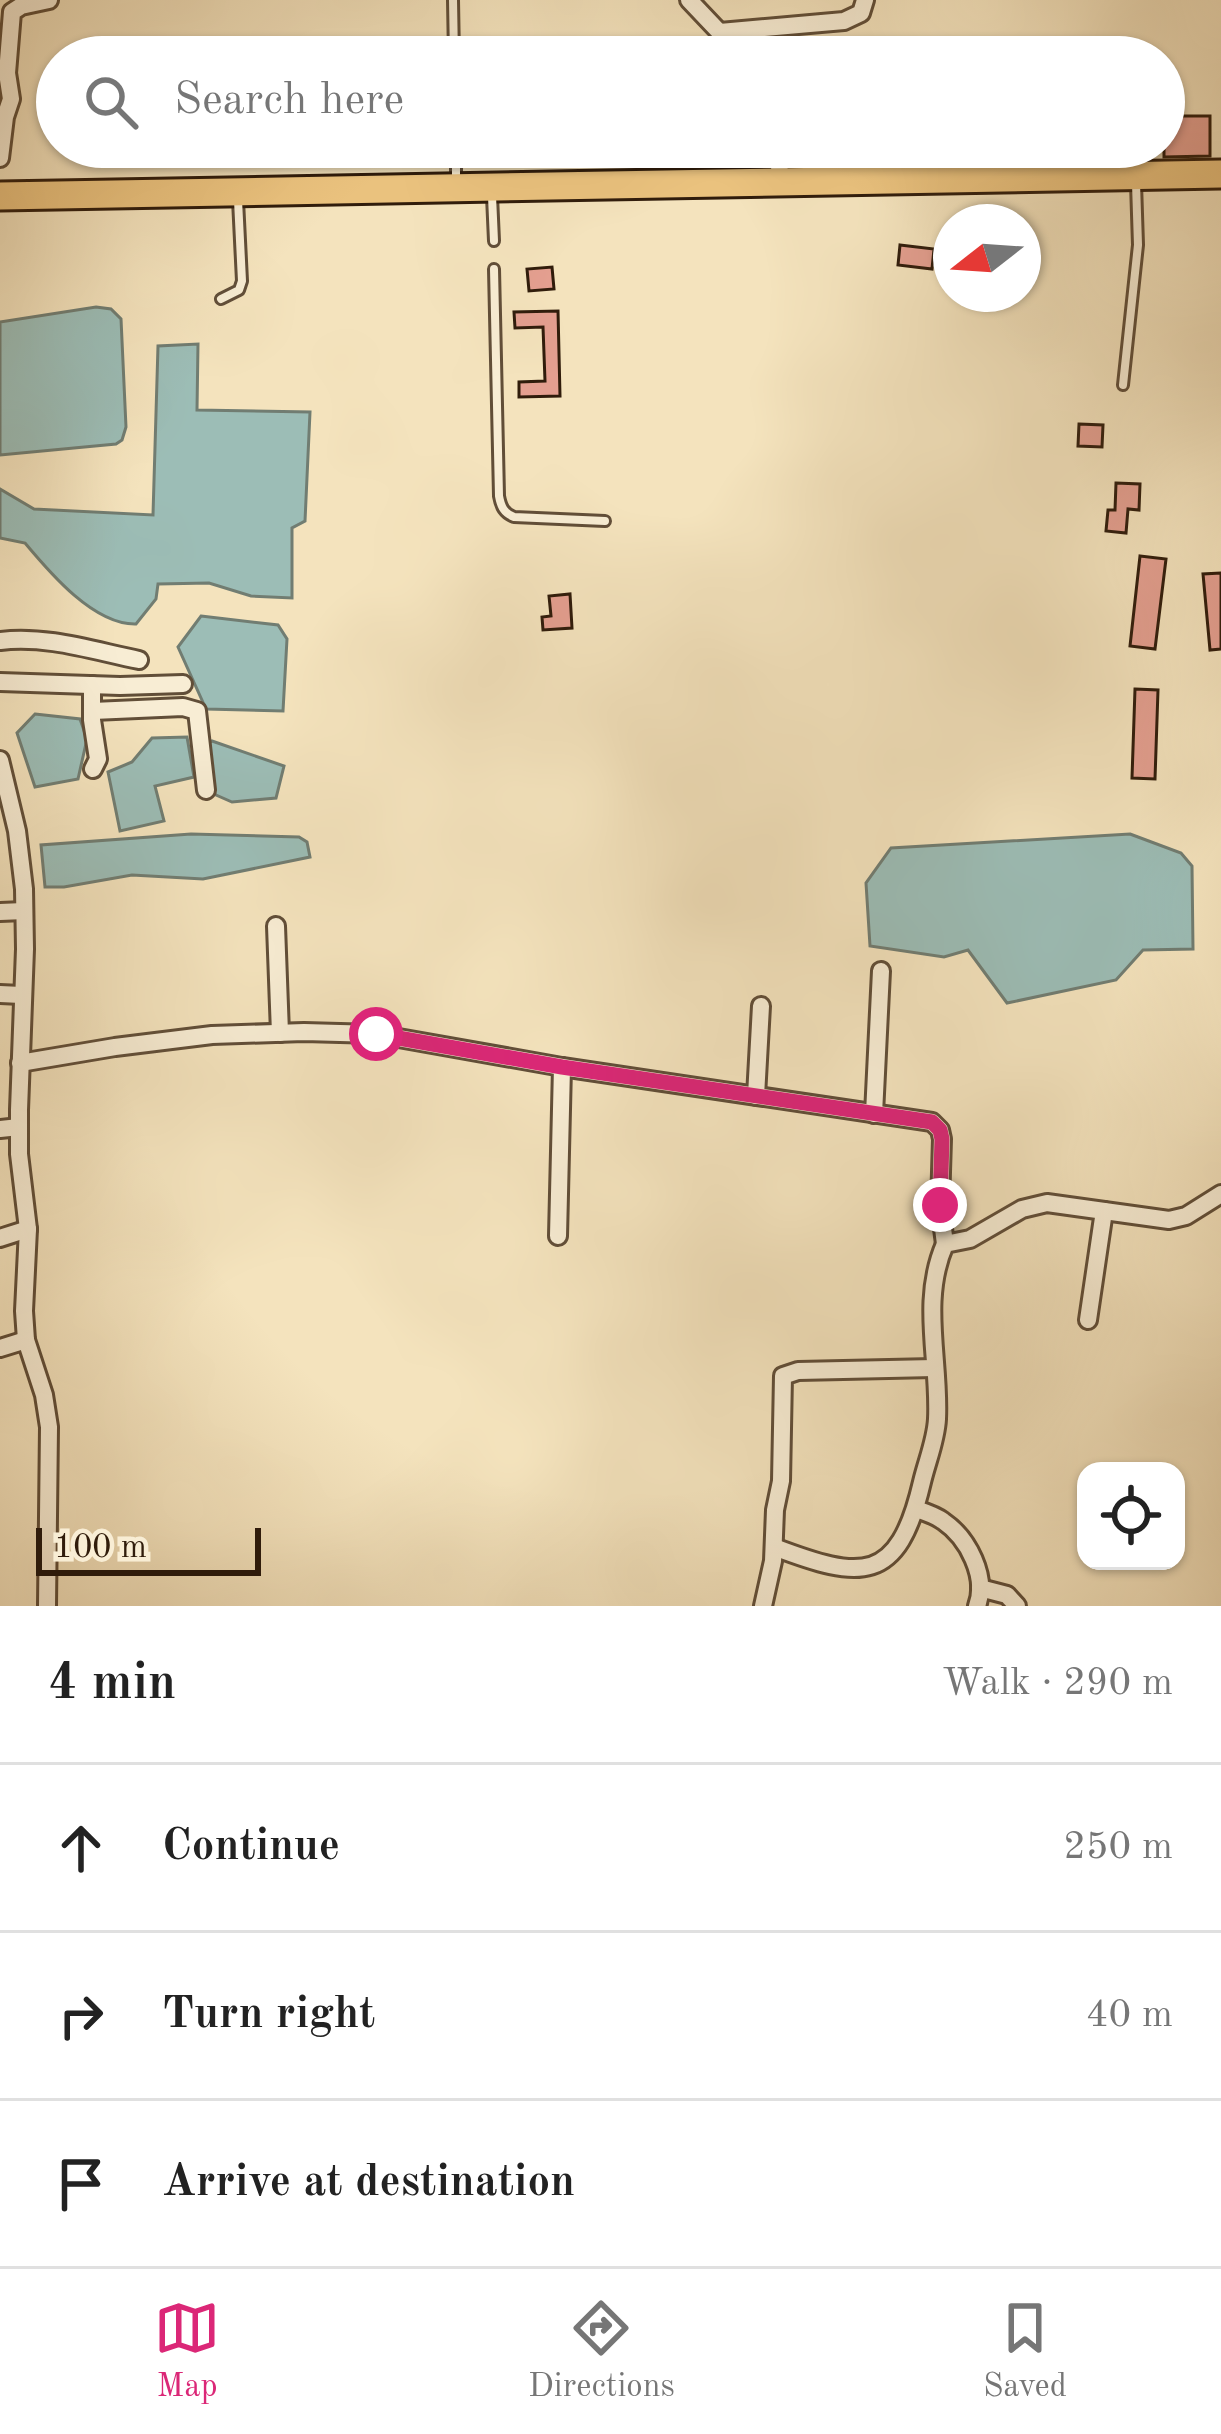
<!DOCTYPE html>
<meta charset="utf-8">
<style>
:root{--surface:#fff;--page:#f2f2f2;--text:#222;--muted:#767676;--line:#e0e0e0;--accent:#db2777}
body{margin:0;font-family:"Old Standard TT",serif;background:var(--page);color:var(--text)}
.controls{position:absolute;right:36px;bottom:36px;display:grid;overflow:hidden;border-radius:24px;box-shadow:0 3px 9px #0004}
.controls button{width:108px;height:108px;display:grid;place-items:center;padding:0;border:0;border-bottom:3px solid var(--line);background:var(--surface);color:var(--text);font:60px sans-serif}
.compass{position:absolute;left:933px;top:204px;width:108px;height:108px;border-radius:50%;background:var(--surface);box-shadow:0 3px 9px #0004;rotate:253deg}
.scale{position:absolute;left:36px;bottom:30px;width:225px;box-sizing:border-box;padding-left:12px;border:6px solid #301c0b;border-top:0;font-size:33px;line-height:42px;white-space:nowrap;color:#301c0b;-webkit-text-stroke:9px #f8edd4;paint-order:stroke}
.stop{position:absolute;width:36px;height:36px;margin:-27px;border:9px solid #db2777;border-radius:50%;background:#fff}
.stop.end{background:#db2777;border-color:#fff;box-shadow:0 3px 12px #0008}
.list{margin:0;padding:0;list-style:none}
h2{display:flex;justify-content:space-between;align-items:center;height:156px;margin:0;padding:0 48px;font-size:51px}
h2 small{font-size:39px;font-weight:400;color:var(--muted)}
.list li{display:grid;grid-template-columns:78px 1fr auto;gap:36px;align-items:center;box-sizing:border-box;height:168px;padding:0 48px;border-top:3px solid var(--line)}
.list b{display:block;font-size:45px;white-space:nowrap}
.list em{font-size:39px;font-style:normal;color:var(--muted)}
.icon{flex:none;width:66px;height:66px;fill:none;stroke:currentColor;stroke-width:2;stroke-linecap:round;stroke-linejoin:round}
.map{position:relative;flex:none;width:1221px;height:1606px;overflow:hidden}
.search{position:absolute;background:var(--surface);box-shadow:0 3px 9px #0004;left:36px;right:36px;top:36px;height:132px;display:flex;align-items:center;gap:30px;box-sizing:border-box;padding:0 42px;border-radius:66px;color:var(--muted);font-size:45px}
.sheet{height:660px;background:var(--surface)}
nav{display:flex;justify-content:space-around;align-items:center;box-sizing:border-box;height:168px;border-top:3px solid var(--line);background:var(--surface);font-size:33px;color:var(--muted)}
nav a{display:grid;justify-items:center;gap:6px}
nav .on{color:var(--accent)}
.map>svg:first-child{display:block}
</style>
<div class="map">
<svg width="1221" height="1606" viewBox="0 0 1221 1606">
<rect width="100%" height="100%" fill="#f4e3bd"/>
<filter id="stains"><feTurbulence type="fractalNoise" baseFrequency=".00167" numOctaves="4"/><feColorMatrix values="0 0 0 0 .2 0 0 0 0 .09 0 0 0 0 .02 0 0 0 .5 -.17"/></filter>
<radialGradient id="worn" r=".72"><stop offset=".6" stop-color="#630" stop-opacity="0"/><stop offset="1" stop-color="#630" stop-opacity=".3"/></radialGradient>
<g fill="#9cbdb6" stroke="#717d72" stroke-width="3">
<polygon points="96,307 111,309 121,319 126,427 122,440 116,444 0,455 0,322"/>
<path d="M198 344 197 410 310 412 305 521 292 528V598L251 596 209 583 158 584 156 599 136 624C94 625 50 573 25 543L0 538V489L34 509 153 515 158 346Z"/>
<polygon points="201,616 278,625 287,639 283,711 206,709 178,647"/>
<polygon points="35,714 80,719 87,739 78,779 35,787 17,733"/>
<polygon points="187,737 194,777 155,786 164,821 120,831 108,772 132,762 152,738"/>
<polygon points="212,741 284,766 276,798 232,802 207,791 201,748"/>
<polygon points="191,834 299,837 307,842 310,857 203,879 132,875 64,887 45,887 41,845"/>
<polygon points="1130,834 1181,853 1192,866 1193,949 1143,950 1116,980 1007,1003 968,950 944,957 870,946 866,883 891,848"/>
</g>
<g fill="#e49f90" stroke="#301c0b" stroke-width="3">
<polygon points="1164,116 1210,116 1210,156 1164,157"/>
<polygon points="900,245 934,249 932,269 898,265"/>
<polygon points="552,267 554,289 529,291 527,269"/>
<polygon points="558,311 560,396 519,397 519,382 545,381 543,327 515,328 514,312"/>
<polygon points="1079,424 1103,425 1102,447 1078,446"/>
<polygon points="1116,483 1140,484 1139,510 1128,509 1126,533 1106,531 1108,510 1115,510"/>
<polygon points="1140,556 1166,559 1155,649 1130,646"/>
<polygon points="1221,573 1221,649 1210,650 1203,574"/>
<polygon points="570,594 572,628 543,630 542,617 551,616 549,596"/>
<polygon points="1135,689 1158,690 1155,779 1132,778"/>
</g>
<g fill="none" stroke-linecap="round" stroke-linejoin="round">
<defs>
<g id="service">
<polyline points="453,0 454,57"/>
<polyline points="456,147 456,181"/>
<polyline points="492,196 494,241"/>
<path d="M494 269 499 496C501 507 504 513 514 517L605 521"/>
<polyline points="221,299 239,290 242,281 238,200"/>
<polyline points="1123,385 1138,245 1136,183"/>
</g>
<g id="minor">
<polyline points="689,0 743,57"/>
<polyline points="720,32 844,21 861,13 865,0"/>
<polyline points="0,158 5,117 11,99 7,73 12,12 21,6 49,0"/>
<polyline points="776,184 784,147"/>
<path d="M0 641C46 635 94 651 139 660"/>
<polyline points="0,682 120,686 183,684"/>
<polyline points="92,685 92,720 98,759 93,769"/>
<polyline points="93,711 183,707 197,711 206,790"/>
<polyline points="0,760 17,831 24,889 25,949 19,1110 19,1154 28,1229 24,1311 26,1340 44,1395 49,1427 47,1606"/>
<polyline points="0,912 24,911"/>
<polyline points="276,926 280,1033"/>
<polyline points="0,994 21,995"/>
<polyline points="20,1063 115,1047 212,1035 304,1032 376,1034 562,1067 932,1122 940,1130 942,1139 940,1205 945,1244"/>
<polyline points="756,1096 761,1006"/>
<polyline points="874,1114 881,971"/>
<polyline points="0,1129 19,1127"/>
<polyline points="558,1236 562,1067"/>
<polyline points="0,1238 28,1229"/>
<polyline points="1088,1320 1104,1211"/>
<polyline points="0,1348 26,1340"/>
<path d="M916 1509C925 1512 935 1515 943 1521 968 1538 988 1577 977 1606"/>
<path d="M774 1547C861 1580 898 1585 922 1482 927 1461 936 1440 937 1419 940 1360 920 1301 945 1244L970 1239 1022 1209 1047 1203 1169 1220 1186 1216 1221 1194"/>
<polyline points="980,1588 1007,1595 1017,1606"/>
<polyline points="763,1606 773,1561 775,1510 781,1481 783,1376 798,1371 934,1368"/>
</g>
<polyline id="trunk" points="0,196 1221,174"/>
</defs>
<use href="#service" stroke="#614e38" stroke-width="14"/>
<use href="#minor" stroke="#614e38" stroke-width="22"/>
<use href="#trunk" stroke="#301c0b" stroke-width="33"/>
<use href="#service" stroke="#f8edd4" stroke-width="8"/>
<use href="#minor" stroke="#f8edd4" stroke-width="16"/>
<use href="#trunk" stroke="#eac27e" stroke-width="27"/>
</g>
<g fill="none" stroke-linecap="round" stroke-linejoin="round">
<polyline stroke="#db2777" stroke-width="15" points="376,1034 562,1067 932,1122 940,1130 942,1139 940,1205"/>
</g>
<rect width="100%" height="100%" filter="url(#stains)"/>
<rect width="100%" height="100%" fill="url(#worn)"/>
</svg>
<div class="controls">
<button><svg class="icon" aria-label="locate" viewBox="0 0 24 24"><circle cx="12" cy="12" r="6"/><path d="M12 2v4M12 18v4M2 12h4M18 12h4"/></svg></button>
</div>
<svg class="compass" viewBox="-18 -18 36 36"><path d="M0-13l5 13h-10z" fill="#e53935"/><path d="M0 13l5-13h-10z" fill="#767676"/></svg>
<div class="scale">100 m</div>
<div class="stop" style="left:376px;top:1034px"></div>
<div class="stop end" style="left:940px;top:1205px"></div>
<div class="search"><svg class="icon" aria-label="search" viewBox="0 0 24 24"><circle cx="10" cy="10" r="6"/><path d="M15 15l6 6"/></svg>Search here</div>
</div>
<section class="sheet">
<h2>4 min<small>Walk · 290 m</small></h2>
<ul class="list">
<li><svg class="icon" aria-label="ahead" viewBox="0 0 24 24"><path d="M12 20V5M6 11l6-6 6 6"/></svg><div><b>Continue</b></div><em>250 m</em></li>
<li><svg class="icon" aria-label="right" viewBox="0 0 24 24"><path d="M7 20v-9h11M14 6l5 5-5 5"/></svg><div><b>Turn right</b></div><em>40 m</em></li>
<li><svg class="icon" aria-label="arrive" viewBox="0 0 24 24"><path d="M6 21V4h12l-3 4 3 4H6"/></svg><div><b>Arrive at destination</b></div></li>
</ul>
</section>
<nav>
<a class="on"><svg class="icon" aria-label="map" viewBox="0 0 24 24"><path d="M3 6l6-2 6 2 6-2v14l-6 2-6-2-6 2zM9 4v14M15 6v14"/></svg>Map</a>
<a><svg class="icon" aria-label="directions" viewBox="0 0 24 24"><path d="M12 3l9 9-9 9-9-9zM9 14v-3h6M13 9l2 2-2 2"/></svg>Directions</a>
<a><svg class="icon" aria-label="saved" viewBox="0 0 24 24"><path d="M7 4h10v16l-5-4-5 4z"/></svg>Saved</a>
</nav>
